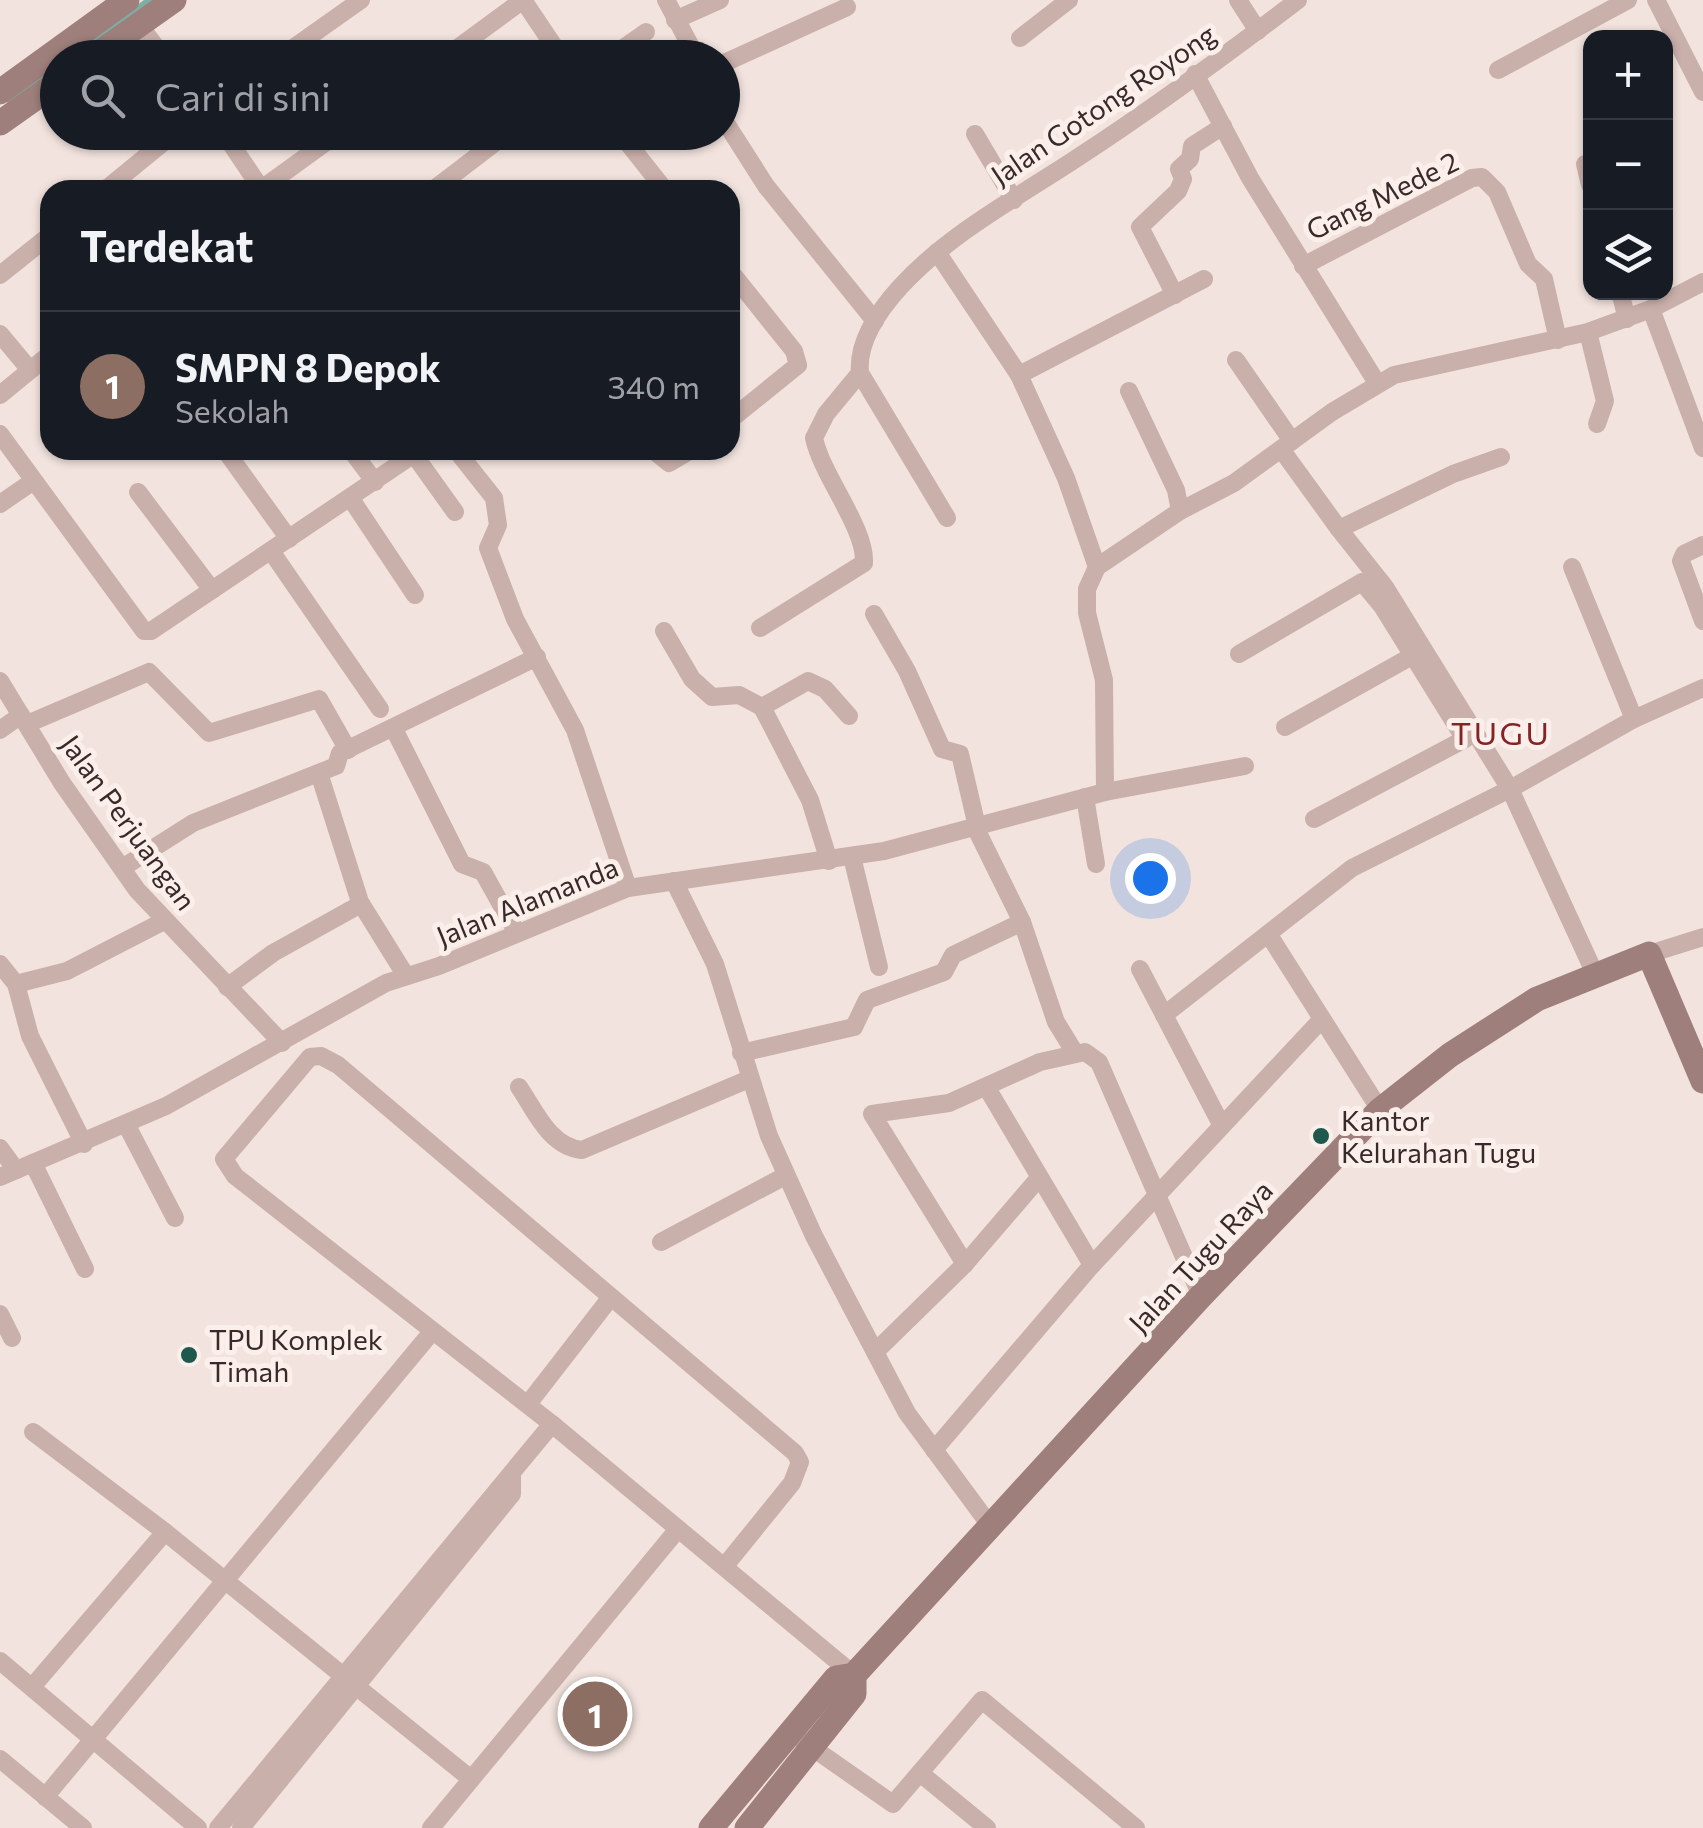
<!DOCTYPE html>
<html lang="id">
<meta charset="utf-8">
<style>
:root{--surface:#171b24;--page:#242831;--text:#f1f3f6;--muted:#9ea1a6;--line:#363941;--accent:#0b8043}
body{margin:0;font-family:Commissioner,sans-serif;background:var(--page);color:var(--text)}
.controls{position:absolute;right:30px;top:30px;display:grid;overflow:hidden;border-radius:20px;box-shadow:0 2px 8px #0004}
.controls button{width:90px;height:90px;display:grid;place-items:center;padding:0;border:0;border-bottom:2px solid var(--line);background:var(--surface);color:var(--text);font:50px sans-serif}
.you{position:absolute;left:1150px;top:878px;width:35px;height:35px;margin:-25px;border:8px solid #fff;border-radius:50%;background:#1a73e8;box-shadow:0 0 0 15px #1a73e833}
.badge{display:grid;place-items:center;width:65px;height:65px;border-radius:50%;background:var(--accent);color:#fff;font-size:32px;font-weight:700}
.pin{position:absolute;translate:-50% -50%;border:5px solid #fff;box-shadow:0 2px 10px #0006}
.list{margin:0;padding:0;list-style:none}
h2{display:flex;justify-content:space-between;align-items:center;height:130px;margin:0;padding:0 40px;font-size:42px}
h2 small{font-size:32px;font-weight:400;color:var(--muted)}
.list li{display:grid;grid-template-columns:65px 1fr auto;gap:30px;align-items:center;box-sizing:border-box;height:150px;padding:0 40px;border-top:2px solid var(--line)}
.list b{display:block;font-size:38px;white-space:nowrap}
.list p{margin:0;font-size:32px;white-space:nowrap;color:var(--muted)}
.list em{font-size:32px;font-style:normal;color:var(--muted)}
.icon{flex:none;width:55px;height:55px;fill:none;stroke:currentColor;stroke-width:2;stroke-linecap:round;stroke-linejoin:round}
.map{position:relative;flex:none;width:1703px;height:1828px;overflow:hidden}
.search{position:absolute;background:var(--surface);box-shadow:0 2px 8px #0004;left:40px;top:40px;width:700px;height:110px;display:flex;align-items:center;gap:25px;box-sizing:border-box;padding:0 35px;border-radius:55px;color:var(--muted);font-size:38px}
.panel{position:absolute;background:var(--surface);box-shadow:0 2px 8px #0004;left:40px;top:180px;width:700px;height:280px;border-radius:30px}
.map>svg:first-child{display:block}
</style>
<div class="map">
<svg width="1703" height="1828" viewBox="0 0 1703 1828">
<rect width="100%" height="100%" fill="#f2e3de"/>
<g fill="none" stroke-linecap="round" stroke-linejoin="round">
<g stroke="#7dafa4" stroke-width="6">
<polyline points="70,58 149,0"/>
<polyline points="10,101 58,66"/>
</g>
<g stroke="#cab0aa" stroke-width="18">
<polyline points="523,0 562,58"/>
<polyline points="666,0 697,58"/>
<polyline points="1238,0 1258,31"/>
<polyline points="1656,0 1703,92"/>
<polyline points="675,20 720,0"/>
<polyline points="139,24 164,58"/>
<polyline points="1020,38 1069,0"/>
<polyline points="279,58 361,0"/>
<polyline points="444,58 523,0"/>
<polyline points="609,58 646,32"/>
<polyline points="722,64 847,7"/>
<polyline points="1498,70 1628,0"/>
<polyline points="1195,74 1250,178 1377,383"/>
<polyline points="722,117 766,186 875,321"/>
<polyline points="223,132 262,190"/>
<polyline points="619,132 665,190"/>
<polyline points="975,134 1014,200"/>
<polyline points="1585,164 1590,185"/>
<polyline points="105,190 176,132"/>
<polyline points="260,190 340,132"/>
<polyline points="433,190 509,132"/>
<polyline points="937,252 1019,375 1066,478 1097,567"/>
<polyline points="1303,266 1472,178 1482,177 1497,192 1528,264 1544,279 1558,340"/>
<polyline points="730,271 794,351 798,365 730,420"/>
<polyline points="0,275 50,235"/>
<polyline points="1620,292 1627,319"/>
<polyline points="1175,295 1140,227 1178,191 1183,179 1179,169 1190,159 1192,146 1223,126"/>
<polyline points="1651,309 1703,448"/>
<polyline points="1588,332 1605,401 1597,424"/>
<polyline points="0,334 30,370"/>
<polyline points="1236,360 1292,441"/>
<polyline points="1019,375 1204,279"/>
<polyline points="1129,391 1176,490 1180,511"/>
<polyline points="0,395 50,354"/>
<polyline points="0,434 144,631 151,631 420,450"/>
<polyline points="1281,449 1339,529 1453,474 1501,457"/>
<polyline points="225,450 289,539"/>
<polyline points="351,450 375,482"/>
<polyline points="456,450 494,498 498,525 488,548 515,619 575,730 628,888"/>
<polyline points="653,450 669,463 691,450"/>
<polyline points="415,456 455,512"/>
<polyline points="138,492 212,590"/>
<polyline points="351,499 415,595"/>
<polyline points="0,504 32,482"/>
<path d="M947 518 860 373C857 342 880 309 901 286 951 232 1020 196 1080 156 1155 107 1227 54 1298 0"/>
<polyline points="1339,529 1385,587 1510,789 1595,974"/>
<polyline points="1703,545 1684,554 1681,561 1703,621"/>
<polyline points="271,551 380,709"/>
<polyline points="1572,567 1634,719"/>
<polyline points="874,614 907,671 942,749 960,754 979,835 1022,922 1056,1022 1075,1053"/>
<path d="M760 628 864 563C866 528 822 476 814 438L826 414 860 373"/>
<polyline points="664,631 692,679 712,697 739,695 762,707"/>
<polyline points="1239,654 1362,582 1382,606 1461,733"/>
<polyline points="0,681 62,783 137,890 282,1043"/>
<polyline points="27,724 149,672 209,733 319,699 348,750"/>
<polyline points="1285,727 1412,656"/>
<polyline points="394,729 462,864 483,872 517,933"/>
<polyline points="0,730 21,715"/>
<polyline points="319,773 360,902 406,976"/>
<polyline points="1105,792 1104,680 1087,613 1087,589 1097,567 1180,511 1234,483 1332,412 1394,375 1588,332 1651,309 1703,282"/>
<polyline points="1085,797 1096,864"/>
<polyline points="1314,819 1465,739"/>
<polyline points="852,857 879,967"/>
<polyline points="829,861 810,800 762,707 808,681 825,689 849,716"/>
<polyline points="122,868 193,823 336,766 340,753 537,657"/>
<polyline points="674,881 715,964 769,1136 814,1236 907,1413 992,1528"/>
<polyline points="1269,935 1380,1110"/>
<polyline points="1649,954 1703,937"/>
<polyline points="0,964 16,984 30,1036 84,1144"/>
<polyline points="1140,969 1222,1126"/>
<polyline points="16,984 67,971 164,921"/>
<polyline points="227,987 273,953 361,904"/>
<polyline points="1164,1015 1352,868 1510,789 1634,719 1703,688"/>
<polyline points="741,1053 854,1027 867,1000 944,972 953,955 1022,922"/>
<path d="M519 1087C536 1112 550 1147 582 1150L749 1079"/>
<polyline points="987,1088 1092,1265"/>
<polyline points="126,1124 175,1218"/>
<polyline points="0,1148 16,1170"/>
<polyline points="33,1163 85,1269"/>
<polyline points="0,1177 166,1106 386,983 439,966 628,888 884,851 1105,792 1245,766"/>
<polyline points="661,1242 785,1176"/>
<polyline points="965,1264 872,1114 949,1103 1040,1062 1085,1052 1099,1062 1201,1296"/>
<polyline points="0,1314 12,1338"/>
<polyline points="875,1352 965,1264 1038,1179"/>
<polyline points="528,1404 611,1297"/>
<polyline points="33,1432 165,1532"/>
<polyline points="934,1450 1092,1265 1322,1019"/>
<polyline points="724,1567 792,1483 800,1462 795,1453 338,1065 321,1056 310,1057 224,1159 235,1176 552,1424 854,1675"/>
<polyline points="0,1661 198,1828"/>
<polyline points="32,1687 165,1532 471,1779"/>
<polyline points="803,1741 893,1804 982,1700 1136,1828"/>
<polyline points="0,1759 83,1828"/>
<polyline points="920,1773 987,1828"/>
<polyline points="45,1797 431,1333"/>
<polyline points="218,1828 552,1424"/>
<polyline points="241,1828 512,1494 512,1477"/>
<polyline points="431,1828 678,1529"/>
</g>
<g stroke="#9e7f7b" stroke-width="25">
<polyline points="92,58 174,0"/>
<polyline points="0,92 127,0"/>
<polyline points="0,123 58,82"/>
<polyline points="711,1828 836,1678 854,1675 1201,1296 1380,1110 1450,1055 1537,999 1649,954 1703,1081"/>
<polyline points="747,1828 854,1694 854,1675"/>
</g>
</g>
<g fill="#1f594e" stroke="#faefea" stroke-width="4">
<circle cx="1321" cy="1136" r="10"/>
<circle cx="189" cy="1355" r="10"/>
</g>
<g text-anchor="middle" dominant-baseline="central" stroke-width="10" stroke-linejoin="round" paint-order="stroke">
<g font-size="28" fill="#382a29" stroke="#faefea">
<text transform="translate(1103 104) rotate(-34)">Jalan Gotong Royong</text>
<text transform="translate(1382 195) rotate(-26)">Gang Mede 2</text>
<text transform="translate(129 822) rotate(54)">Jalan Perjuangan</text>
<text transform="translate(527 901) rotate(-22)">Jalan Alamanda</text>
<text transform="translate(1200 1256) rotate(-47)">Jalan Tugu Raya</text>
</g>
<g font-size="28" fill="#382a29" stroke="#faefea" text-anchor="start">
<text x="1341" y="1120">Kantor<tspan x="1341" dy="32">Kelurahan Tugu</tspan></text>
<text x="209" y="1339">TPU Komplek<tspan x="209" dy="32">Timah</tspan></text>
</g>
<g font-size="32" letter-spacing="2.5" fill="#852425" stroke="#faefea">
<text x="1501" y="732">TUGU</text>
</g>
</g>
</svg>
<div class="controls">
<button>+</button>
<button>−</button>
<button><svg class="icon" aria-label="layers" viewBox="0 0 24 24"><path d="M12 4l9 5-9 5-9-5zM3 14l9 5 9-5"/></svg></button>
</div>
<div class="you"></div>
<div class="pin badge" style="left:595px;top:1714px;background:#8d6e63">1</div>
<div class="search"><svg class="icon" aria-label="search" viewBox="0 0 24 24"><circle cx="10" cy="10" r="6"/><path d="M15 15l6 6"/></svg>Cari di sini</div>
<section class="panel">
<h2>Terdekat<small></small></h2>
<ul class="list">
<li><span class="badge" style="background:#8d6e63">1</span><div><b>SMPN 8 Depok</b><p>Sekolah</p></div><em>340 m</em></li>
</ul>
</section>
</div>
